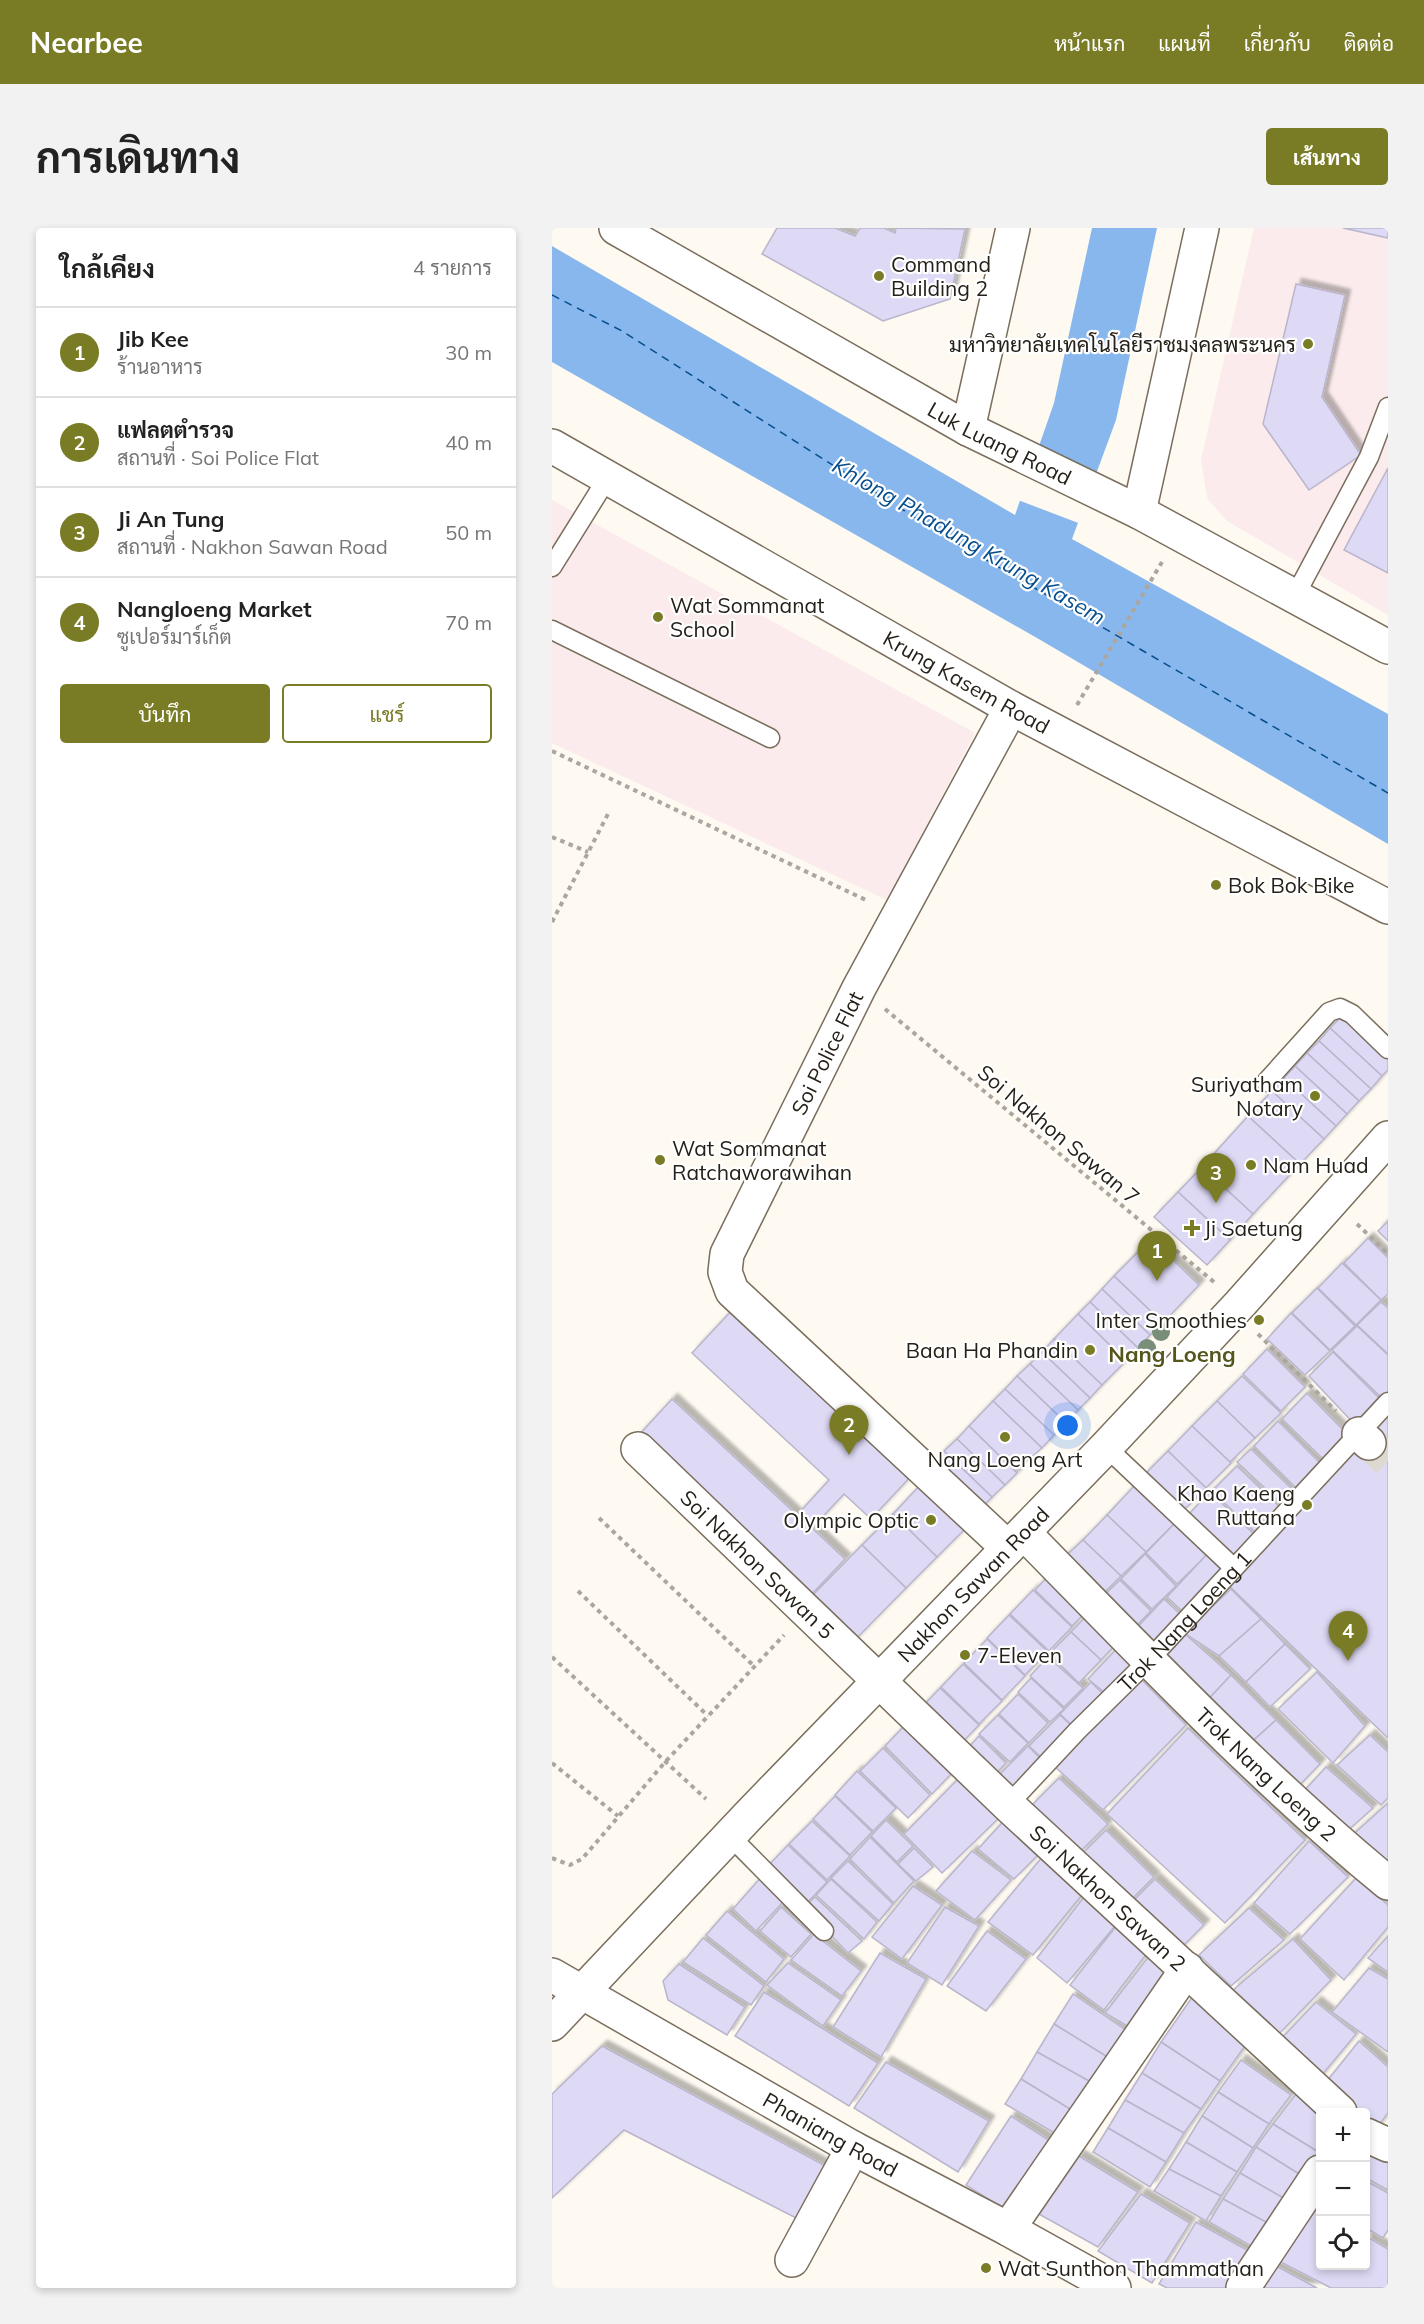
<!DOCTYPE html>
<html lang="th">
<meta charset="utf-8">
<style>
:root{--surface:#fff;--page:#f2f2f2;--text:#222;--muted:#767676;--line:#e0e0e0;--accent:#797c25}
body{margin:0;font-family:Mulish,Sarabun,sans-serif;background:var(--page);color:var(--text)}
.controls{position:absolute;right:18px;bottom:18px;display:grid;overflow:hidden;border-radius:6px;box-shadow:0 3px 9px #0003}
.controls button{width:54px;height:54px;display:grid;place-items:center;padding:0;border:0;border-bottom:2px solid var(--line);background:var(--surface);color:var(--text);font:30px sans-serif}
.you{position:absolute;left:516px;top:1198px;width:21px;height:21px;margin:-15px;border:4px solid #fff;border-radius:50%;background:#1a73e8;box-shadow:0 0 0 9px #1a73e833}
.badge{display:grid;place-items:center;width:39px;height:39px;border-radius:50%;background:var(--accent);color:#fff;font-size:20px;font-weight:700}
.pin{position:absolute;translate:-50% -50px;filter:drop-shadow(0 2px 3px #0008)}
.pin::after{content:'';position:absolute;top:32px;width:21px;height:18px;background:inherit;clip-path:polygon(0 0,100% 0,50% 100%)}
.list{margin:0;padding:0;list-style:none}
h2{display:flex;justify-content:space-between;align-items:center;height:78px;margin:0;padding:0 24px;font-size:26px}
h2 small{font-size:20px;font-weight:400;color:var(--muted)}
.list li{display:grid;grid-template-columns:39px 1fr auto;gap:18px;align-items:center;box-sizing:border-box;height:90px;padding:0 24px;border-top:2px solid var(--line)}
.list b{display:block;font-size:22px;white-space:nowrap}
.list p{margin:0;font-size:20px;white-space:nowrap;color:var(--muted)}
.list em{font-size:20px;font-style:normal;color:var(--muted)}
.actions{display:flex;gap:12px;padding:18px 24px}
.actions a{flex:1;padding:14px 0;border:2px solid var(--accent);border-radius:6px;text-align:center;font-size:21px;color:var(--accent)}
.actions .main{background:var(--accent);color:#fff}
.icon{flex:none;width:33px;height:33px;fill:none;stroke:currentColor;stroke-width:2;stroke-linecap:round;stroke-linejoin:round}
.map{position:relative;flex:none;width:836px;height:2060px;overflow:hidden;border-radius:6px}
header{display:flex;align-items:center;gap:36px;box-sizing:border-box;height:84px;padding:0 30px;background:var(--accent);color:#fff}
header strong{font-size:28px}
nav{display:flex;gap:33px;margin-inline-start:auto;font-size:21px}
.intro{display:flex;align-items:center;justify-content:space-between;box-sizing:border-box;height:144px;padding:0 36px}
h1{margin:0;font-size:42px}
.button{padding:15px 27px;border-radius:6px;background:var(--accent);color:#fff;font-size:21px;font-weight:700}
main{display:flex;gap:36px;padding:0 36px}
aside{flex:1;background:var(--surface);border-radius:6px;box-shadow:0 3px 9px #0003}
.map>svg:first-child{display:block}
</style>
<header>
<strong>Nearbee</strong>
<nav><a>หน้าแรก</a><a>แผนที่</a><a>เกี่ยวกับ</a><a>ติดต่อ</a></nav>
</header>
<div class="intro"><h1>การเดินทาง</h1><a class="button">เส้นทาง</a></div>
<main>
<aside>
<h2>ใกล้เคียง<small>4 รายการ</small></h2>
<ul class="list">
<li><span class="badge">1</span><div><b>Jib Kee</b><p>ร้านอาหาร</p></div><em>30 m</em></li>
<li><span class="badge">2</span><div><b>แฟลตตำรวจ</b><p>สถานที่ · Soi Police Flat</p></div><em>40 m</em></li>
<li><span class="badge">3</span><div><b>Ji An Tung</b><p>สถานที่ · Nakhon Sawan Road</p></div><em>50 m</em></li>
<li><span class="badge">4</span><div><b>Nangloeng Market</b><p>ซูเปอร์มาร์เก็ต</p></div><em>70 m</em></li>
</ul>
<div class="actions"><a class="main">บันทึก</a><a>แชร์</a></div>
</aside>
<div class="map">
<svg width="836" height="2060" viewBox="0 0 836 2060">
<defs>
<filter id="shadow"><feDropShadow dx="5.5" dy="-5.5" stdDeviation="1.5" flood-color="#0004"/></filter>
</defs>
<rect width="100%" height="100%" fill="#fef9f1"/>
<g fill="#fbebec">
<polygon points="702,0 836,0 836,387 675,293 655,270 649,232"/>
<polygon points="0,272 423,505 335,672 0,515"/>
</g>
<polygon fill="#88b7ed" points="540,0 605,0 564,192 520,311 836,486 836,616 485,410 0,134 0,18 463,287 502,175"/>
<polygon fill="#fef9f1" points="485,221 549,246 529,296 466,272"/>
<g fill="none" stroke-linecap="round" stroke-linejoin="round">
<polyline stroke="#074e8d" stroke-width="1.5" stroke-dasharray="8 6" stroke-linecap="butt" points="0,67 70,103 381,301 836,565"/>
</g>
<g fill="#ded9f4" stroke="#b9b5cb" stroke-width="1.5" filter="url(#shadow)">
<polygon points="225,0 283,0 303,8 308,0 332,0 343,5 344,0 413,1 398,71 331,93 210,26"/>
<polygon points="791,0 836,0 836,10"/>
<polygon points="744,56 793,67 770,169 809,227 757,262 711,196"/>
<polygon points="836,240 836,345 792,322"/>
<polygon points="790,788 836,830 836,842 830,848 778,800"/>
<polygon points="778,800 830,848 819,861 767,813"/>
<polygon points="767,813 819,861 807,873 755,825"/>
<polygon points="755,825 807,873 795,886 743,838"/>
<polygon points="743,838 795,886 784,898 732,850"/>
<polygon points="732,850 784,898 772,911 720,863"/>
<polygon points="720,863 772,911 748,936 696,888"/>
<polygon points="696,888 748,936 701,986 650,939"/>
<polygon points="650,939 701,986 678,1012 626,964"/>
<polygon points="626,964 678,1012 655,1037 602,989"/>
<polygon points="836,993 836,1013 826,1003"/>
<polygon points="816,1010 836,1030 836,1066 829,1072 792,1035"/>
<polygon points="599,1011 647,1057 611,1095 562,1048"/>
<polygon points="790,1035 829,1072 804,1097 766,1060"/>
<polygon points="562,1048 611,1095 598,1107 550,1061"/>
<polygon points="765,1060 803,1098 778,1122 740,1085"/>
<polygon points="550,1061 598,1107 586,1120 538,1074"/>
<polygon points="538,1074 586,1120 574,1133 526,1086"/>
<polygon points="829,1074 836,1080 836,1126 805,1097"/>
<polygon points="182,1080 362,1245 319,1291 292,1266 260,1300 293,1331 258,1368 85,1209 120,1171 245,1287 277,1252 140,1125"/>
<polygon points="739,1085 778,1123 753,1147 715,1111"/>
<polygon points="526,1086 574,1133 550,1157 502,1111"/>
<polygon points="805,1098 836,1127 836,1168 832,1172 780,1122"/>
<polygon points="502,1111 550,1157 538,1170 490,1124"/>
<polygon points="715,1121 753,1159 729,1183 691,1146"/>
<polygon points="490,1124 538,1170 526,1182 478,1136"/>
<polygon points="781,1124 830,1173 805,1199 757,1148"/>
<polygon points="478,1136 526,1182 514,1195 465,1148"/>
<polygon points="465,1148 514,1195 502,1207 453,1161"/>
<polygon points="690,1148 729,1185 703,1210 665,1173"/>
<polygon points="453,1161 502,1207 490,1220 441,1173"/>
<polygon points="755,1165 797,1208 773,1233 730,1191"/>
<polygon points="441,1173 490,1220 463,1243 417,1198"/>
<polygon points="665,1173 703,1210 678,1234 640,1198"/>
<polygon points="835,1188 836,1189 836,1225 818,1208"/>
<polygon points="726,1193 772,1239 749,1265 702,1218"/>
<polygon points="417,1198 465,1245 453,1257 405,1211"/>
<polygon points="640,1198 679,1235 654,1260 616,1223"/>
<polygon points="405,1211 453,1257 440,1269 392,1223"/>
<polygon points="824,1214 836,1225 836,1510 674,1355 809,1217"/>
<polygon points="699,1221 745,1266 733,1279 685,1234"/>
<polygon points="392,1223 440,1269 428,1282 380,1236"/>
<polygon points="616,1223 654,1260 630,1284 592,1247"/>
<polygon points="685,1238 731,1282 707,1308 660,1263"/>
<polygon points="371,1254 416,1298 385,1329 341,1286"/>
<polygon points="583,1257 623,1295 594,1324 555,1287"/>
<polygon points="658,1264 705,1309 681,1335 634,1289"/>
<polygon points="341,1286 385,1329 354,1360 310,1317"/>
<polygon points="555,1287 594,1324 569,1348 531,1312"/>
<polygon points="623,1295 655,1327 625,1356 594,1325"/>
<polygon points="531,1312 569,1348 544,1373 506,1335"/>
<polygon points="310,1317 354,1360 299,1416 255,1373"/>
<polygon points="658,1323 673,1337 631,1384 615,1369"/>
<polygon points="593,1326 624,1358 600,1381 569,1351"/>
<polygon points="500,1344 538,1380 520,1398 483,1362"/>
<polygon points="568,1352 599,1383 575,1407 543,1376"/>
<polygon points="679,1361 709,1391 667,1428 632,1405"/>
<polygon points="481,1362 520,1399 497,1423 458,1386"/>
<polygon points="612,1371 628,1386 592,1424 576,1409"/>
<polygon points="538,1384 567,1413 549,1432 519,1404"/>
<polygon points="457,1387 496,1424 473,1447 435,1410"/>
<polygon points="709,1391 733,1416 694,1454 667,1428"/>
<polygon points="519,1404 549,1432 527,1455 497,1426"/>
<polygon points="632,1405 679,1447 651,1477 605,1433"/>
<polygon points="435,1411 473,1448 450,1472 412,1435"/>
<polygon points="572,1413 592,1433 558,1469 536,1451"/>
<polygon points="733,1416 758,1441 718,1479 694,1454"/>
<polygon points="496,1429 531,1460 512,1479 478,1448"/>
<polygon points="411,1436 450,1473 427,1496 389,1459"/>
<polygon points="765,1444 813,1498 781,1535 726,1481"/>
<polygon points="679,1447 724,1492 694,1519 651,1477"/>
<polygon points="587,1449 634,1497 551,1582 502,1538"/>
<polygon points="479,1450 512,1481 498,1494 466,1464"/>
<polygon points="539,1454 554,1469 524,1501 508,1486"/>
<polygon points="388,1460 427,1497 404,1521 365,1484"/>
<polygon points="466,1466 496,1495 477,1515 447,1486"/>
<polygon points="446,1487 476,1515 458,1534 427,1506"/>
<polygon points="508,1487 523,1501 492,1532 477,1518"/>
<polygon points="724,1492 768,1536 741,1564 694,1519"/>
<polygon points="354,1496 402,1543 380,1566 333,1518"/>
<polygon points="636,1500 753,1612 673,1695 555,1586"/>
<polygon points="818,1507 836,1524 836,1570 829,1577 785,1537"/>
<polygon points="427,1508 454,1535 438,1552 410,1526"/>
<polygon points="476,1518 491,1533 455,1569 439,1555"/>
<polygon points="331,1520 378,1567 356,1590 308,1543"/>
<polygon points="774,1539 821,1580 792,1606 750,1565"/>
<polygon points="305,1543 344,1580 321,1603 283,1567"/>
<polygon points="408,1549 448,1589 390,1645 352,1606"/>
<polygon points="507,1550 556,1596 527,1625 479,1578"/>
<polygon points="283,1568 320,1604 298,1627 261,1591"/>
<polygon points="836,1575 836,1647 795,1612"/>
<polygon points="459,1585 496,1617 462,1651 426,1621"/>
<polygon points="334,1592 361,1618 345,1634 319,1608"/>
<polygon points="260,1593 298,1628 275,1652 237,1616"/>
<polygon points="554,1602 602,1649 573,1678 525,1631"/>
<polygon points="318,1609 362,1653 342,1675 298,1631"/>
<polygon points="757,1613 796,1649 738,1706 702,1675"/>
<polygon points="236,1617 275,1654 252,1678 213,1641"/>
<polygon points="362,1620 381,1639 364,1653 346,1636"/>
<polygon points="420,1623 459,1652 423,1692 384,1663"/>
<polygon points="491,1628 534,1662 481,1727 436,1694"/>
<polygon points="296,1633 341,1676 327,1693 279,1650"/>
<polygon points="210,1648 234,1671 204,1703 181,1681"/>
<polygon points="804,1650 836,1677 836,1699 792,1752 748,1711"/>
<polygon points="279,1651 325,1694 312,1711 264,1667"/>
<polygon points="603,1651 652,1697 623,1726 575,1679"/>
<polygon points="361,1658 390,1677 350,1731 320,1709"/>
<polygon points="535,1665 569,1691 515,1755 485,1730"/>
<polygon points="263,1669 310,1713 296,1725 252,1679"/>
<polygon points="229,1679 259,1706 239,1729 208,1703"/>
<polygon points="393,1679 427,1698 390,1757 355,1735"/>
<polygon points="697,1680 732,1712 679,1758 647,1727"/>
<polygon points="175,1683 232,1731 214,1754 154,1707"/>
<polygon points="569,1692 602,1716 552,1782 518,1757"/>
<polygon points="435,1703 474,1731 434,1783 395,1758"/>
<polygon points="262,1706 309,1743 290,1768 239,1732"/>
<polygon points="836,1708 836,1744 816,1730"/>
<polygon points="151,1710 212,1758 199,1777 131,1734"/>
<polygon points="741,1711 779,1752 726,1807 681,1762"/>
<polygon points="604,1719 628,1741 582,1802 553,1785"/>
<polygon points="328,1725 374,1751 329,1829 281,1799"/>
<polygon points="236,1735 289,1772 271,1798 215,1757"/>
<polygon points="127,1736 193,1779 175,1807 116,1772 111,1753"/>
<polygon points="817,1740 836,1751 836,1824 780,1784"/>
<polygon points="212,1764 326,1835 297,1878 183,1808"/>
<polygon points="521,1766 581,1807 562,1833 502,1796"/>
<polygon points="641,1768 698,1811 668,1853 609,1814"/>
<polygon points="764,1774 804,1806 765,1853 724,1816"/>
<polygon points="502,1796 562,1833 544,1857 485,1824"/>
<polygon points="807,1813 836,1839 836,1885 824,1901 814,1893 814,1884 803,1884 771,1858"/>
<polygon points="609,1814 668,1853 649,1881 590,1845"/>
<polygon points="50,1818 281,1942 248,1992 72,1902 0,1970 0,1866"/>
<polygon points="485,1824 544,1857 526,1886 469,1851"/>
<polygon points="689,1832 739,1867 717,1896 666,1864"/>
<polygon points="334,1834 437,1893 406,1944 302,1880"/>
<polygon points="590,1845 649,1881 632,1905 573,1872"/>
<polygon points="469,1851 526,1886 511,1910 453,1876"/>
<polygon points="666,1864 717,1896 701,1920 650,1888"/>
<polygon points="744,1866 768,1884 768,1925 721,1896"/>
<polygon points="573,1872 632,1905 614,1934 556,1900"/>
<polygon points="459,1888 506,1918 460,1986 414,1957"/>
<polygon points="650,1888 701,1920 685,1944 634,1914"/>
<polygon points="721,1896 768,1925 768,1931 755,1951 704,1919"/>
<polygon points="556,1900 614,1934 598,1959 541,1924"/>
<polygon points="634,1914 685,1944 669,1968 617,1941"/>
<polygon points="825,1914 836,1919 836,1962 814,1950 814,1931"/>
<polygon points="704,1919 755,1951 740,1975 688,1945"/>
<polygon points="527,1928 586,1964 546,2019 485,1985"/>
<polygon points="617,1941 669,1968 654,1993 602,1963"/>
<polygon points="688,1945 740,1975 723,1999 671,1971"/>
<polygon points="814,1953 836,1965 836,2002 831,2010 814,2000"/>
<polygon points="589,1966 638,1995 600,2055 546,2023"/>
<polygon points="671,1971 723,1999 708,2023 657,1994"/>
<polygon points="756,1974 768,1982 768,2038 814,2038 814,2008 836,2021 836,2060 779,2060 719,2029"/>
<polygon points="644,1994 704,2027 684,2060 615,2060 607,2056"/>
<polygon points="715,2033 765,2060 698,2060"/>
</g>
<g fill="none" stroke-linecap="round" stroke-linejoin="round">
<polyline stroke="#ddd8d0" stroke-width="33" stroke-dasharray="33 16" stroke-linecap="butt" points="817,1215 836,1233"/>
<defs>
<g id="service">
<polyline points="0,339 56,249"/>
<polyline points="743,368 817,229 836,179"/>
<polyline points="0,402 218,510"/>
<polyline points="714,854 777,784 788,780 800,786 836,821"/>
<polyline points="554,1219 682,1340"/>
<path id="s1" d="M456 1577 525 1503 597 1432 836 1174"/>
<polyline points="178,1608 272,1703"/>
</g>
<g id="minor">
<polyline points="416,201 461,0"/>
<polyline points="587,284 650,0"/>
<polyline points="807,1206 817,1215"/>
<path id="s2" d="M86 1221 456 1577 788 1884"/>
<path id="s3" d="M472 1305C588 1423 708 1550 836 1655"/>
<path id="s4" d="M456 1320 180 1063 173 1044 175 1026 307 760 459 480"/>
<path id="s5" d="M0 1747 301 1920 456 2001 562 2060"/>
<polyline points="814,1907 836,1917"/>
<polyline points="456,2001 635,1741"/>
<polyline points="240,2032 301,1920"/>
<polyline points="691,2060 768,1944"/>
</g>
<g id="tertiary">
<path id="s6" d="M64 0 416 201 587 284 836 419"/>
</g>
<g id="secondary">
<path id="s7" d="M0 218 459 480 836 679"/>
</g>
<g id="primary">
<path id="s8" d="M0 1796 198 1586 554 1219 688 1076 836 910"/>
</g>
</defs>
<use href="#service" stroke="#7a6e5d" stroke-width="21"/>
<use href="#minor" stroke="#7a6e5d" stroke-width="36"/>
<use href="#tertiary" stroke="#7a6e5d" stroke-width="36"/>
<use href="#secondary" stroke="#7a6e5d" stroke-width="36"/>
<use href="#primary" stroke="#7a6e5d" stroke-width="36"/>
<g stroke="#aba69e" stroke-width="4" stroke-dasharray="4.5 4.5" stroke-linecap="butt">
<polyline points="525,477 610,334"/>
<polyline points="0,523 316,673"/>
<polyline points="0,609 36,624"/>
<polyline points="0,694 57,584"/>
<polyline points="333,781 662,1054"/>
<polyline points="805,996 836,1026"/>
<polyline points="706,1106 784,1183"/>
<polyline points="47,1290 202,1438"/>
<polyline points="26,1363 156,1488"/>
<polyline points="0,1429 154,1571"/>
<polyline points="0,1535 66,1588"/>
<polyline points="0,1630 18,1637 30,1631 114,1533 232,1407"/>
</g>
<use href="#service" stroke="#fff" stroke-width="18"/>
<use href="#minor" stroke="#fff" stroke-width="33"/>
<use href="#tertiary" stroke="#fff" stroke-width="33"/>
<use href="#secondary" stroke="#fff" stroke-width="33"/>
<use href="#primary" stroke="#fff" stroke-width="33"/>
</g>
<g fill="#798e79">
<circle cx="609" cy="1104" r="9"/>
<circle cx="595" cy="1120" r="9"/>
</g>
<g fill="#797c25" stroke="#fff" stroke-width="2">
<circle cx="327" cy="48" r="6"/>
<circle cx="756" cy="116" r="6"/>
<circle cx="106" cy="389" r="6"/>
<circle cx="664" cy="657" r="6"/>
<circle cx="763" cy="868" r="6"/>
<circle cx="108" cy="932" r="6"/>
<circle cx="699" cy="937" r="6"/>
<path d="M637 991h6v6h6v6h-6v6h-6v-6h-6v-6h6z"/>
<circle cx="707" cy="1092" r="6"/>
<circle cx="538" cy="1122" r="6"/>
<circle cx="453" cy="1209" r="6"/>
<circle cx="755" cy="1277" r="6"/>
<circle cx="379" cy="1292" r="6"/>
<circle cx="413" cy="1427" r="6"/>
<circle cx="434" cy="2040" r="6"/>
</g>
<g text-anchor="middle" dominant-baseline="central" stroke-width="4.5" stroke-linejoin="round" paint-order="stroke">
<g font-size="21" fill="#252018" stroke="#fff" text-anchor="start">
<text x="339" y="36">Command<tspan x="339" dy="24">Building 2</tspan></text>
<text x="744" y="116" text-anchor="end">มหาวิทยาลัยเทคโนโลยีราชมงคลพระนคร</text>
<text x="118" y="377">Wat Sommanat<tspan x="118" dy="24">School</tspan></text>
<text x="676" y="657">Bok Bok Bike</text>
<text x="751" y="856" text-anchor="end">Suriyatham<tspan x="751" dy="24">Notary</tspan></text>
<text x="120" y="920">Wat Sommanat<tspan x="120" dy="24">Ratchaworawihan</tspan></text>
<text x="711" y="937">Nam Huad</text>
<text x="652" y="1000">Ji Saetung</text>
<text x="695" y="1092" text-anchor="end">Inter Smoothies</text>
<text x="526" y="1122" text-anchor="end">Baan Ha Phandin</text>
<text x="453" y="1231" text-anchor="middle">Nang Loeng Art</text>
<text x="743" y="1265" text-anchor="end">Khao Kaeng<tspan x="743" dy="24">Ruttana</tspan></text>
<text x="367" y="1292" text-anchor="end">Olympic Optic</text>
<text x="425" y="1427">7-Eleven</text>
<text x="446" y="2040">Wat Sunthon Thammathan</text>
</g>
<g font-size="21" fill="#252018" stroke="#fff">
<text stroke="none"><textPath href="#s6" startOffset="440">Luk Luang Road</textPath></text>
<text stroke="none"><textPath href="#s7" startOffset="477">Krung Kasem Road</textPath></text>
<text stroke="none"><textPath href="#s4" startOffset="640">Soi Police Flat</textPath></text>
<text transform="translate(507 906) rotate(40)">Soi Nakhon Sawan 7</text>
<text stroke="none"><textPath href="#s2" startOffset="166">Soi Nakhon Sawan 5</textPath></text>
<text stroke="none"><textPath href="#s8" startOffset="609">Nakhon Sawan Road</textPath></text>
<text stroke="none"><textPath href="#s1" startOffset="255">Trok Nang Loeng 1</textPath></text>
<text stroke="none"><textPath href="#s3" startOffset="342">Trok Nang Loeng 2</textPath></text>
<text stroke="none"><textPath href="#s2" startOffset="650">Soi Nakhon Sawan 2</textPath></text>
<text stroke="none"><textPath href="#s5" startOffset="321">Phaniang Road</textPath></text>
</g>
<g font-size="22" font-style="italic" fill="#074e8d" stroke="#fff">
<text transform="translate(417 313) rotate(30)">Khlong Phadung Krung Kasem</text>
</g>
<g font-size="22" font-weight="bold" fill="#54561b" stroke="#fff">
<text x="620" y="1126">Nang Loeng</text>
</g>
</g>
</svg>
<div class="controls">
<button>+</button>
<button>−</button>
<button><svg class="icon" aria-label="locate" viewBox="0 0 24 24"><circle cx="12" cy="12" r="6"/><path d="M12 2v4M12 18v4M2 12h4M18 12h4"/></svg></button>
</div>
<div class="you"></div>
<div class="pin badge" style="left:605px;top:1053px">1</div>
<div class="pin badge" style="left:297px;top:1227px">2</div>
<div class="pin badge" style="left:664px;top:975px">3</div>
<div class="pin badge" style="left:796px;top:1433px">4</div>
</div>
</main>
